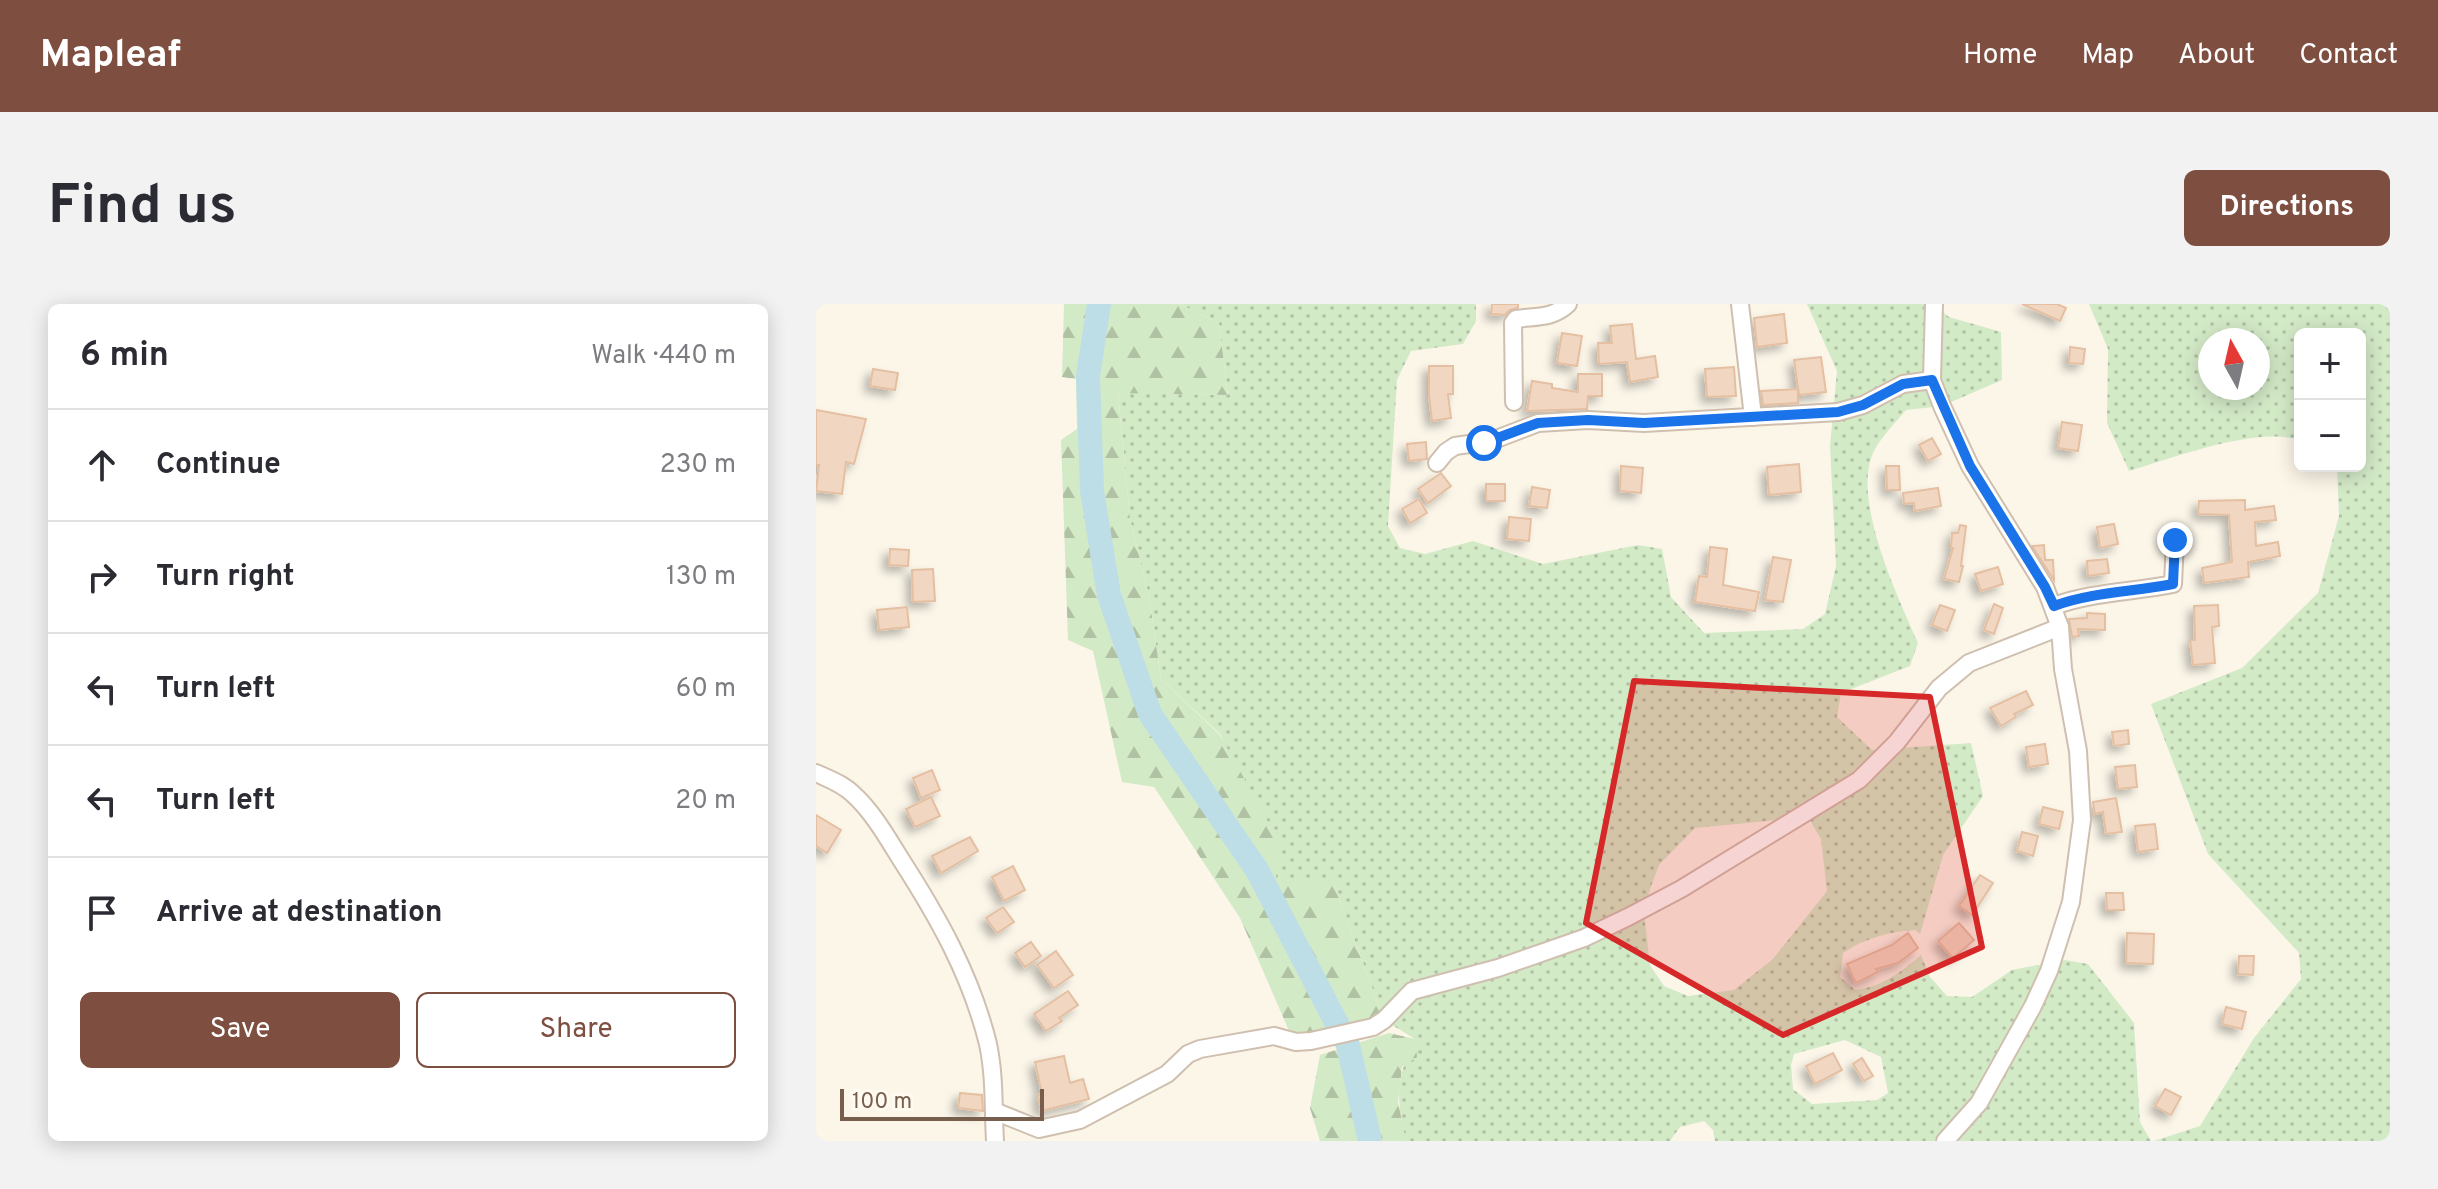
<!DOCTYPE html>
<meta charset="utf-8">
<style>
:root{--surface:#fff;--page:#f2f2f3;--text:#2b2b33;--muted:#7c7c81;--line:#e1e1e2;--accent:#7e4f40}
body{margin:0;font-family:Overpass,sans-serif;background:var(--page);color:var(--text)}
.controls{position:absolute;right:24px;top:24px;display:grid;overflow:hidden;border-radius:12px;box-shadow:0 4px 20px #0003}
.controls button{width:72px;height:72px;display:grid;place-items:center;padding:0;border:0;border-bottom:2px solid var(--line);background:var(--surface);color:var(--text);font:40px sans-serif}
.compass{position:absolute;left:1382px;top:24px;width:72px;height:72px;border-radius:50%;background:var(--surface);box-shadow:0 4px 20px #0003;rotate:352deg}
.scale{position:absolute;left:24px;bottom:20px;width:204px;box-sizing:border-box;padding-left:8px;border:4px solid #775e4d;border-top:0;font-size:22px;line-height:28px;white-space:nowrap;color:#775e4d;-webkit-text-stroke:6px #fffaf0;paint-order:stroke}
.stop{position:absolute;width:24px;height:24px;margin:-18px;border:6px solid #1a73e8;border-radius:50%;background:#fff}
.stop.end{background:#1a73e8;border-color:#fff;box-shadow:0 2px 8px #0008}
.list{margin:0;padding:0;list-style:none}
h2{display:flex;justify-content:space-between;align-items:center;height:104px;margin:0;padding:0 32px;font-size:34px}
h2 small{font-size:26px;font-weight:400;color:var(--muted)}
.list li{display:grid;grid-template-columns:52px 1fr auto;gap:24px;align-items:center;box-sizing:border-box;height:112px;padding:0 32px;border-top:2px solid var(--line)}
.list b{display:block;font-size:30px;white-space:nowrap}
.list em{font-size:26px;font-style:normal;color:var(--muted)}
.actions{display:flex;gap:16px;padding:24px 32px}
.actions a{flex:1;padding:18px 0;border:2px solid var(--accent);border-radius:12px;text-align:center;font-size:28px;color:var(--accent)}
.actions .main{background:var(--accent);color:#fff}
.icon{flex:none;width:44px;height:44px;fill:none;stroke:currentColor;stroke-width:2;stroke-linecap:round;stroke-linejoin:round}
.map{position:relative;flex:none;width:1574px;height:837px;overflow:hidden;border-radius:12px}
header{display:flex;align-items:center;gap:48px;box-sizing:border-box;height:112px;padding:0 40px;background:var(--accent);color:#fff}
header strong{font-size:38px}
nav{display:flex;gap:44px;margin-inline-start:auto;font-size:28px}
.intro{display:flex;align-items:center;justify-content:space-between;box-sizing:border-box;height:192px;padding:0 48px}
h1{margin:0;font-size:56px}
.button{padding:20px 36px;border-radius:12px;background:var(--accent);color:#fff;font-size:28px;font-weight:700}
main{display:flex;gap:48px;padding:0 48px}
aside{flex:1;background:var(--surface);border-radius:12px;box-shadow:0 4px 20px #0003}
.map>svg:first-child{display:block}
</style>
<header>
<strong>Mapleaf</strong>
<nav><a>Home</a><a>Map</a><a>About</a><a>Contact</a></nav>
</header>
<div class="intro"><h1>Find us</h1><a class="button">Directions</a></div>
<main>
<aside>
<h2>6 min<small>Walk · 440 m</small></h2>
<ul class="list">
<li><svg class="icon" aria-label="ahead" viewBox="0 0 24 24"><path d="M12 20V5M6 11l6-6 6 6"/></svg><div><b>Continue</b></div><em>230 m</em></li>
<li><svg class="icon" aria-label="right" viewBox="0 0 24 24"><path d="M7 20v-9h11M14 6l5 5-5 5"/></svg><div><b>Turn right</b></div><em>130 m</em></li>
<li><svg class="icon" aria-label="left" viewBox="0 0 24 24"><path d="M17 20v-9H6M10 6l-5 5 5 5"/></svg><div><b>Turn left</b></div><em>60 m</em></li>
<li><svg class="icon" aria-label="left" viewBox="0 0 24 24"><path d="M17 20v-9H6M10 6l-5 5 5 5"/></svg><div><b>Turn left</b></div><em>20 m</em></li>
<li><svg class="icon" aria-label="arrive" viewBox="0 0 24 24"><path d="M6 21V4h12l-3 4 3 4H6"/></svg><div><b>Arrive at destination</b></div></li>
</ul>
<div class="actions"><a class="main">Save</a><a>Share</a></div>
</aside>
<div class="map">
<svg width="1574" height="837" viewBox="0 0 1574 837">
<defs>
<pattern id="grass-dots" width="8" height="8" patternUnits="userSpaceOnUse" patternTransform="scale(2)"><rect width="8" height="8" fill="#d3eac7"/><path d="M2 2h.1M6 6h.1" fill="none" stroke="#b0c1a4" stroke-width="1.8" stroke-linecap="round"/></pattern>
<pattern id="forest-firs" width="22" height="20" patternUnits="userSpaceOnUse" patternTransform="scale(2)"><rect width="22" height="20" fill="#d3eac7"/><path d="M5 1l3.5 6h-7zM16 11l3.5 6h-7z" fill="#b0c1a4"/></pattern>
<filter id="shadow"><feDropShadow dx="-5.5" dy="5.5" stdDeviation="4" flood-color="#0004"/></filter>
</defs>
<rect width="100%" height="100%" fill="#fcf6e9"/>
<g fill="url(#grass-dots)" fill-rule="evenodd">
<path d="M364 0H660V17L647 40 595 47 581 76 572 222 584 244 609 250 657 237 727 260 822 241 846 245 855 293 888 329 987 325 1009 310 1020 262 1014 142 1021 67 991 0H1116L1133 13 1185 28 1186 76 1126 102 1090 106C1080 118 1067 131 1059 145 1033 192 1082 293 1102 339L1094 362 1025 389 1021 413 1056 446 1155 439 1167 492 1127 551 1104 630 1099 626C1072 628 1049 634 1027 649L1024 673 1039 686C1066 683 1085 668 1105 651L1114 673 1131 692 1156 693 1196 666 1249 656 1272 660 1318 719 1324 818 1335 837H899L897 826 888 817 864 823 854 837H590C580 793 579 777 599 735L568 716 517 577H458L405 431 345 375 333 292 314 215 302 88 412 91 403 19ZM992 513 1005 535 1011 587 957 655 918 686 872 692 848 682 834 661 828 609 834 585 843 561 879 524ZM1029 736 1065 753 1072 789 1061 796 996 800 977 785 975 761 978 750Z"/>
<path d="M1273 0H1574V837H1338L1384 822 1438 734 1485 675 1483 649 1392 550 1335 400 1426 364 1502 289 1523 212 1521 162H1544V30H1484V136C1440 122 1357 154 1313 167L1291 119 1292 45ZM1394 36H1442V84H1394Z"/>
</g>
<g fill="url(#forest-firs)">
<polygon points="248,0 364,0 403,19 412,91 302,89 314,215 333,292 345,375 404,431 466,543 459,577 517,577 568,716 516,729 474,729 424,614 338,483 306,478 277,347 252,336 245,136 261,125 260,75 246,73"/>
<polygon points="573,729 599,735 601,753 586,763 582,798 590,837 504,837 494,804 504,751"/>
</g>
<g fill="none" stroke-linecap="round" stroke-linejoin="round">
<polyline stroke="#bddee6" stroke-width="24" points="283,0 272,72 276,187 293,291 334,410 441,566 532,741 554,837"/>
</g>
<g fill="#f1d7c1" stroke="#e4bfa2" stroke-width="2" filter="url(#shadow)">
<polygon points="676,0 702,0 702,4 694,6 689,11 675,10"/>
<polygon points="1206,0 1241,0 1250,4 1244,17"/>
<polygon points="968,10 971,39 941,43 938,14"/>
<polygon points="816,20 820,55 839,52 842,73 814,78 811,58 783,60 782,39 796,39 794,22"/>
<polygon points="746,29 766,32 761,62 741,59"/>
<polygon points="1254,43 1269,45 1267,60 1253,59"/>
<polygon points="1005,53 1010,88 983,91 978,56"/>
<polygon points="613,62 637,62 637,90 632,90 635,114 616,117 613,91"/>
<polygon points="918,63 920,92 891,93 889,65"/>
<polygon points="57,65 82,69 79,86 54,82"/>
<polygon points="762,70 786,70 786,92 772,92 771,105 711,107 716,77 736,80 736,84 762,88"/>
<polygon points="982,85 982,99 947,101 945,87"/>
<polygon points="0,106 50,115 38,160 30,158 26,190 0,187 3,161 0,161"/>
<polygon points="1246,118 1266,121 1262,147 1242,144"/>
<polygon points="1116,134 1125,150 1112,157 1103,141"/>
<polygon points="610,138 611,155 593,157 591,140"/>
<polygon points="983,160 985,188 953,191 951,163"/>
<polygon points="805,162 827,164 825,189 804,187"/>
<polygon points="1070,162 1083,162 1084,186 1071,186"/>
<polygon points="625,169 635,182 612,199 602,185"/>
<rect x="670" y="180" width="19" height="17"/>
<polygon points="716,183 734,186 731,204 713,202"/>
<polygon points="1122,184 1125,202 1099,207 1098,199 1088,200 1087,189"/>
<polygon points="603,195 611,209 594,219 586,205"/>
<polygon points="1429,196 1429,206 1458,202 1460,216 1439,218 1440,242 1462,238 1464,252 1432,258 1433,273 1388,279 1386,264 1416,258 1413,211 1382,210 1383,197"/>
<polygon points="693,213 715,215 713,237 691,235"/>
<polygon points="1298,220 1302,240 1284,244 1281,223"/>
<polygon points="1144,221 1150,222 1145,262 1147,262 1143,278 1128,275 1137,244 1135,244 1136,229 1142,229"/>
<polygon points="1228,241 1229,256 1237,256 1238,276 1216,242"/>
<polygon points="894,243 911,245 907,281 943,288 939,307 879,298 883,272 891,273"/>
<polygon points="74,245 93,246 92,262 73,261"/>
<polygon points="957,253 975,256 967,298 949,296"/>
<polygon points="1291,255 1293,269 1272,272 1271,257"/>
<polygon points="1182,263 1187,280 1165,287 1159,270"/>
<polygon points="117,265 119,297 97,298 96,266"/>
<polygon points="1178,300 1187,304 1178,330 1168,326"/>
<polygon points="1124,301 1139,306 1131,327 1116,321"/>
<polygon points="1402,301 1403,322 1396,323 1399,359 1377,361 1374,336 1379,336 1378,302"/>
<polygon points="91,303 93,323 63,326 61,306"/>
<polygon points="1271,309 1289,310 1289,326 1262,325 1263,332 1256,333 1253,315 1271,314"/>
<polygon points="1210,387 1217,401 1198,410 1200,413 1185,422 1174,404"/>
<polygon points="1312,426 1313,440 1298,442 1296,428"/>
<polygon points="1229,440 1232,460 1213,463 1210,443"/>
<polygon points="1319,461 1321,483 1302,485 1299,463"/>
<polygon points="116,466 124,486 105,494 97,474"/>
<polygon points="115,493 124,512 99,523 90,505"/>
<polygon points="1300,494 1306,528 1290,530 1287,508 1279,510 1277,498"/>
<polygon points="1227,503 1247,508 1243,525 1223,520"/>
<polygon points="0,511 25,526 11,549 0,542"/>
<polygon points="1339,520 1342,545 1322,548 1319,522"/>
<polygon points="1206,528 1222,532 1217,552 1201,547"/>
<polygon points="154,533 162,547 125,569 116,552"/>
<polygon points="197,562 209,586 188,597 176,573"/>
<polygon points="1164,571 1177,579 1156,611 1143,602"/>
<polygon points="1290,589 1307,589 1308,606 1291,606"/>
<polygon points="187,603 198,618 181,629 170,614"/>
<polygon points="1143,619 1158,636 1137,654 1122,637"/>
<polygon points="1092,629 1102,644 1082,659 1060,665 1062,668 1040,679 1031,660 1076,641"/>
<polygon points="1311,629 1338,630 1337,660 1310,659"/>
<polygon points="215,638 225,652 209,663 199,649"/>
<polygon points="240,647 257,671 238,684 221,661"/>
<polygon points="1423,652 1438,652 1437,671 1422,670"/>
<polygon points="252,687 262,701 243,714 246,717 230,727 218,710"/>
<polygon points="1410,703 1430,708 1426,725 1406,720"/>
<polygon points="1017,749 1026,766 999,780 990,762"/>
<polygon points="248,752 254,779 267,775 273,795 225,807 222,791 226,790 219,758"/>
<polygon points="1046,754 1057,772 1048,777 1037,760"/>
<polygon points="1349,785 1365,793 1355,811 1339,802"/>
<polygon points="144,789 166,791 167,807 142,804"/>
</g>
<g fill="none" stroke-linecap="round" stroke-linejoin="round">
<defs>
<g id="minor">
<polyline points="924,0 937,113"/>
<polyline points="1118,0 1116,76 1126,102 1154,162 1229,283 1244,323 1247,365 1262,447 1266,516 1255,598 1233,667 1217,702 1163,799 1129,837"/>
<path d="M698 98 697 19 700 15C720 12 736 15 752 0"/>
<polyline points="621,159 630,148 639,142 675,137 722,119 772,116 828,119 1022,108 1047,101 1087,80 1116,76"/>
<path d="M1238 302C1276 288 1317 288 1357 280L1359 236"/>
<path d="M0 469C13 475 27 480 37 490 56 507 71 533 84 554 122 613 155 671 172 740 179 773 177 804 179 837"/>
<polyline points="178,807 223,825 264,816 351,770 372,750 384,745 458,732 480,738 495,737 557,723 568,716 596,687 682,664 768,634 812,613 865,585 1043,476 1081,438 1123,384 1153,359 1244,323"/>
</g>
</defs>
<use href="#minor" stroke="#cfbfaf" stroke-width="20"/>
<use href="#minor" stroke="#fff" stroke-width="16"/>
</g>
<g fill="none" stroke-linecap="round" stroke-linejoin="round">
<path stroke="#1a73e8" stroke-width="10" d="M668 139 722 119 772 116 828 119 1022 108 1047 101 1087 80 1116 76 1154 162 1229 283 1238 302C1276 288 1317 288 1357 280L1359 236"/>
</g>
<path fill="#d62828" fill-opacity="0.2" stroke="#d62828" stroke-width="6" stroke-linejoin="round" d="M818 377 1114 393 1166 643 967 731 770 619Z"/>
</svg>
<div class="controls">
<button>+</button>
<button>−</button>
</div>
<svg class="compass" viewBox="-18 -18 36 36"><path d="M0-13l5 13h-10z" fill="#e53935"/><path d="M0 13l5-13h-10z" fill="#7c7c81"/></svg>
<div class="scale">100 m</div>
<div class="stop" style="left:668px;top:139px"></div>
<div class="stop end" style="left:1359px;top:236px"></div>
</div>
</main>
